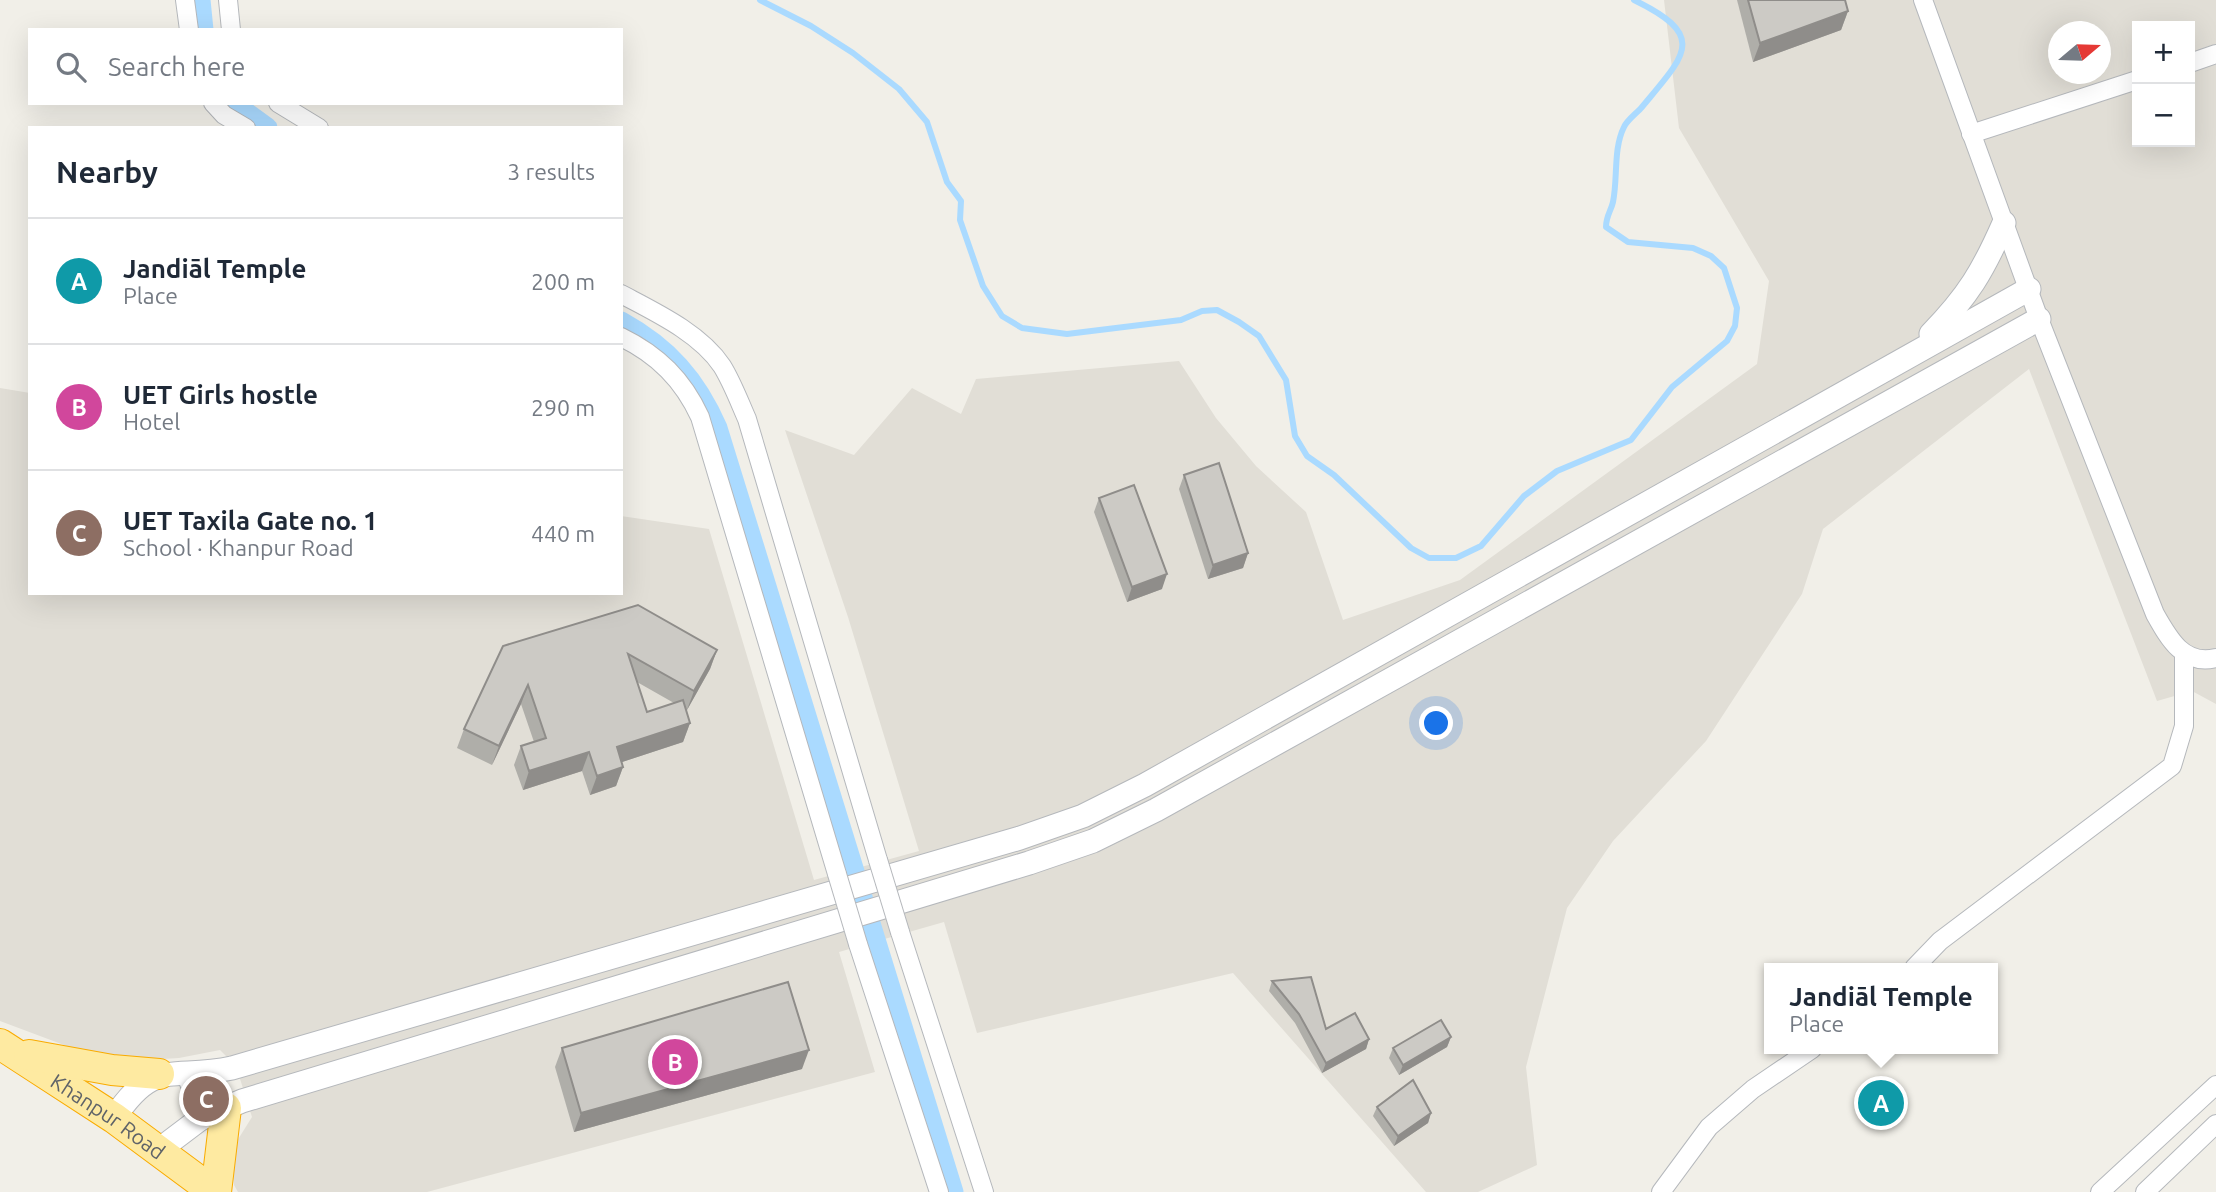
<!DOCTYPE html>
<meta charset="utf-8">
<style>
:root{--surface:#fff;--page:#f2f2f3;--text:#1f2937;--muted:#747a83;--line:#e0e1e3;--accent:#ea4335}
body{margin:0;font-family:Ubuntu,sans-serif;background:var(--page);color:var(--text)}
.controls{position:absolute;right:21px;top:21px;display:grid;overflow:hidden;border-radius:0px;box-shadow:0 7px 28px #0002}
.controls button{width:63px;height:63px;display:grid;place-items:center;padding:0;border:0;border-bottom:2px solid var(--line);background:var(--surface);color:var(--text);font:35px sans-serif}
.compass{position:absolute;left:2048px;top:21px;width:63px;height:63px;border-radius:50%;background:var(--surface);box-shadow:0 7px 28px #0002;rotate:71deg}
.you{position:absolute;left:1437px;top:724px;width:24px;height:24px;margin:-18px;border:5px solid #fff;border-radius:50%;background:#1a73e8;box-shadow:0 0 0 10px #1a73e833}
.badge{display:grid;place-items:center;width:46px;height:46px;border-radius:50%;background:var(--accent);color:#fff;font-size:23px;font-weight:700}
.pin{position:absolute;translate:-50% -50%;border:4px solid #fff;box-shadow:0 2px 7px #0006}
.popup{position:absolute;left:1764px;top:963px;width:234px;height:91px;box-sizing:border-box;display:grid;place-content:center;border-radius:0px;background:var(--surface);filter:drop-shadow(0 2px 5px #0005);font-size:23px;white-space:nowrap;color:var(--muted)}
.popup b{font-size:26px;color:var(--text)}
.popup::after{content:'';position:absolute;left:50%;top:100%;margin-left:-14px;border:14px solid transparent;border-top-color:var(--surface)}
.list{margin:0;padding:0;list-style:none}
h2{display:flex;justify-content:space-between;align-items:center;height:91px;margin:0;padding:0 28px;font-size:30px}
h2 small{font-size:23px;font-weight:400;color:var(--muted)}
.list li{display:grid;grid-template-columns:46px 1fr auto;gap:21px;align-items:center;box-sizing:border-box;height:126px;padding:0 28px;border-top:2px solid var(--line)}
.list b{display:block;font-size:26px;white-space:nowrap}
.list p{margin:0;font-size:23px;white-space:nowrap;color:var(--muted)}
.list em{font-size:23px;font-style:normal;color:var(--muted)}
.icon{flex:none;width:38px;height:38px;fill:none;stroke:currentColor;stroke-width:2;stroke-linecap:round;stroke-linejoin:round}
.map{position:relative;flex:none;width:2216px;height:1192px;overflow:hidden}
.search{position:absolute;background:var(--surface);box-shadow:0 7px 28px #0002;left:28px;top:28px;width:595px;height:77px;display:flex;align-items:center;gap:18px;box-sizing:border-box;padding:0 24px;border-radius:0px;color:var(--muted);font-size:26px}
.panel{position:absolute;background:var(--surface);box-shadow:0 7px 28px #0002;left:28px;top:126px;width:595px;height:469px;border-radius:0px}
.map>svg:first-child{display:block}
</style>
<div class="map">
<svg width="2216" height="1192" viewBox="0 0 2216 1192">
<rect width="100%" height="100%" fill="#f1efe8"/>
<path fill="#e1ded6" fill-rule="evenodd" d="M1664 0H2216V704L2192 691 2157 701 2029 369 1823 529 1802 594 1706 741 1613 841 1567 908 1526 1067 1537 1165 1478 1192H1426L1233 973 977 1033 944 922 839 952 875 1072 427 1192H238L234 1185 232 1166 237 1141 252 1117 236 1066 220 1050 179 1058 128 1061 96 1057 0 1021V388L30 393V593H621V516L709 529 814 880 919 851 848 617 785 430 854 455 912 388 961 414 976 379 1179 361 1216 418 1256 466 1306 512 1343 620 1460 580 1757 364 1769 281 1679 128ZM2137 26H2190V142H2137ZM2058 32H2100V74H2058Z"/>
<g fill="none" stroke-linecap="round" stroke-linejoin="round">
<path stroke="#aadaff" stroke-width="6" d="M760 0 811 26 853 53 899 89 927 122 947 182 961 201 960 220 983 286 1002 316 1022 328 1067 334 1181 320 1202 311 1217 310 1239 322 1259 336 1286 380 1295 436 1307 456 1334 475 1411 548 1429 558H1456L1481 546 1524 496 1557 471 1631 440 1672 387 1727 341 1735 326 1737 308 1724 268 1711 256 1693 248 1628 242 1606 227C1606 216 1611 211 1613 202 1618 178 1613 149 1624 127 1627 120 1637 113 1642 107 1686 54 1708 36 1634 0"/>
<g stroke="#aadaff" stroke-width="21">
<polyline points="200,0 203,30"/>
<polyline points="233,103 267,128"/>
<path d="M621 322C668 348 696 380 717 428L953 1192"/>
</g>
<defs>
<g id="minor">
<polyline points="185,0 189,30"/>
<polyline points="228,0 231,30"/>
<path d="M1923 0 2039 319 2155 614C2169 639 2184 666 2216 658"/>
<polyline points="2190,63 2216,54"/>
<polyline points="213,103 224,115 246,128"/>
<polyline points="278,103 319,128"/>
<polyline points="1971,134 2137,80"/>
<path d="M621 294C655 312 700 333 722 366 732 382 739 401 747 419L878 860"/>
<path d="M621 337C658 355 683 380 700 417L837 874"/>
<polyline points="900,932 984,1192"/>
<polyline points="858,944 939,1192"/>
<polyline points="1914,968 1940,941 2172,766 2184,726 2184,654"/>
<polyline points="1661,1192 1709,1127 1753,1089 1812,1049"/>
<polyline points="2100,1192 2216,1085"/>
<polyline points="2145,1192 2216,1124"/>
</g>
<g id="tertiary">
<path d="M1931 334C1968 296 1983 271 2004 223"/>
<polyline points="188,1074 197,1096 200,1119"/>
<path d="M114 1118C155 1057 171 1081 232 1068L1020 838 1083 816 1145 785 2029 289"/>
<polyline points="159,1150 200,1119 242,1101 1029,863 1093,841 1156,810 2039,319"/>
</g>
<g id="trunk">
<path id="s1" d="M0 1044 114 1118 214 1192"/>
<polyline points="29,1055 112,1070 159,1074"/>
<polyline points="216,1192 226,1108"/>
</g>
</defs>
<use href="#minor" stroke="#b5b8bc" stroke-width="20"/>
<use href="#tertiary" stroke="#b5b8bc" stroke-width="25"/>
<use href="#trunk" stroke="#f9ab00" stroke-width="32"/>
<use href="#minor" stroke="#fff" stroke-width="18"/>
<use href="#tertiary" stroke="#fff" stroke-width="23"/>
<use href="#trunk" stroke="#feeaa1" stroke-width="30"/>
<defs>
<g id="minor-bridge">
<polyline points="878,860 900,932"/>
<polyline points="837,874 858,944"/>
</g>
</defs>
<use href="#minor-bridge" stroke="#b5b8bc" stroke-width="20" stroke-linecap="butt"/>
<use href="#minor-bridge" stroke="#fff" stroke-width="18"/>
</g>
<g fill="#afaea9" fill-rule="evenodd">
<polygon points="1737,0 1845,0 1848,11 1841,30 1753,62"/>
<polygon points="1184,475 1248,553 1243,568 1208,579 1179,489"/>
<polygon points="1099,498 1162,589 1127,602 1094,512"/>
<path d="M503 646 717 650 710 669 687 710H686L690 723 683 742 622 762 623 767 616 786 590 795 582 771 523 790 514 765 521 746 534 742 521 704 492 765 457 748 464 729ZM637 682 674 703 647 712Z"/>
<polygon points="1272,981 1326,1029 1369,1039 1366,1049 1322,1073 1295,1023 1269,991"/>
<polygon points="1451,1037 1447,1047 1399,1075 1389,1058 1393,1048"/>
<polygon points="562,1048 802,1069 574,1132 555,1067"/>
<polygon points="1377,1107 1431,1113 1428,1123 1394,1146 1373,1116"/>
</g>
<g fill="#8f8d8a">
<polygon points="1848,11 1841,30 1753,62 1760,43"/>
<polygon points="1248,553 1243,568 1208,579 1213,565"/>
<polygon points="1167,574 1162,589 1127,602 1132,587"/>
<polygon points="717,650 710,669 687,710 694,691"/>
<polygon points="528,685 521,704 492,765 499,746"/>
<polygon points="690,723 683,742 610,766 617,747"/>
<polygon points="589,752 582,771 523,790 529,771"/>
<polygon points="623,767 616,786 590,795 597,776"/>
<polygon points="1451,1037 1447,1047 1399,1075 1403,1065"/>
<polygon points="1369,1039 1366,1049 1322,1073 1326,1063"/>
<polygon points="809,1050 802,1069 574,1132 581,1113"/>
<polygon points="1431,1113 1428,1123 1394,1146 1398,1136"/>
</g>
<g fill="#cccac5" stroke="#8f8d8a" stroke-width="2">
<polygon points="1748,0 1845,0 1848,11 1760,43"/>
<polygon points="1219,463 1248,553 1213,565 1184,475"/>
<polygon points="1134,485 1167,574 1132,587 1099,498"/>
<polygon points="638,605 717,650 694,691 628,654 647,712 683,700 690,723 617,747 623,767 597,776 589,752 529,771 521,746 546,738 528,685 499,746 464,729 503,646"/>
<polygon points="1311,977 1326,1029 1355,1013 1369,1039 1326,1063 1299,1014 1272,981"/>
<polygon points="788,982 809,1050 581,1113 562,1048"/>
<polygon points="1441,1020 1451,1037 1403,1065 1393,1048"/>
<polygon points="1413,1080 1431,1113 1398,1136 1377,1107"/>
</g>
<g text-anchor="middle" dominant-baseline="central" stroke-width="6" stroke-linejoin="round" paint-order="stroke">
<g font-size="21" fill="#5f6368" stroke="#fff">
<text stroke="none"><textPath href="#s1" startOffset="130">Khanpur Road</textPath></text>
</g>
</g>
</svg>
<div class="controls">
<button>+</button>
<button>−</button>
</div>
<svg class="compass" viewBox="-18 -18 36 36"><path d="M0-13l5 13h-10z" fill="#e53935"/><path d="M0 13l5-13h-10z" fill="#747a83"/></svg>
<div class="you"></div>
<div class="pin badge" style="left:1881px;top:1103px;background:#0f9aa8">A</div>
<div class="popup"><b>Jandiāl Temple</b>Place</div>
<div class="pin badge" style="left:675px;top:1062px;background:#d1479c">B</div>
<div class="pin badge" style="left:206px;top:1099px;background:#8d6e63">C</div>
<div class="search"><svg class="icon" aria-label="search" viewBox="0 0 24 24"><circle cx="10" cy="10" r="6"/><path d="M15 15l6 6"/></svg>Search here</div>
<section class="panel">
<h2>Nearby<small>3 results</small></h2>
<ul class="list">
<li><span class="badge" style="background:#0f9aa8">A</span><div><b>Jandiāl Temple</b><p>Place</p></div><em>200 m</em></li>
<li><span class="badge" style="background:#d1479c">B</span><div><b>UET Girls hostle</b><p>Hotel</p></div><em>290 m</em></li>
<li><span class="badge" style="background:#8d6e63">C</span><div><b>UET Taxila Gate no. 1</b><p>School · Khanpur Road</p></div><em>440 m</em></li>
</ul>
</section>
</div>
